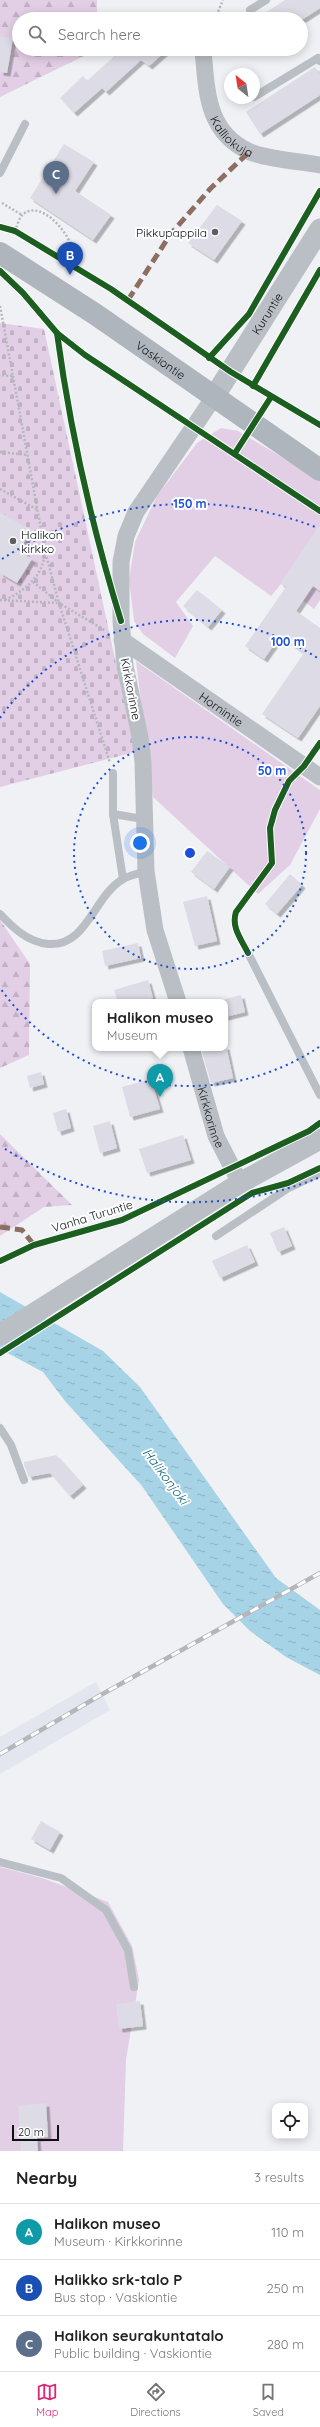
<!DOCTYPE html>
<meta charset="utf-8">
<style>
:root{--surface:#fff;--page:#f2f2f2;--text:#222;--muted:#767676;--line:#e0e0e0;--accent:#db2777}
body{margin:0;font-family:Quicksand,sans-serif;background:var(--page);color:var(--text)}
.controls{position:absolute;right:12px;bottom:12px;display:grid;overflow:hidden;border-radius:8px;box-shadow:0 2px 10px #0003}
.controls button{width:36px;height:36px;display:grid;place-items:center;padding:0;border:0;border-bottom:1px solid var(--line);background:var(--surface);color:var(--text);font:20px sans-serif}
.compass{position:absolute;left:224px;top:68px;width:36px;height:36px;border-radius:50%;background:var(--surface);box-shadow:0 2px 10px #0003;rotate:330deg}
.scale{position:absolute;left:12px;bottom:10px;width:47px;box-sizing:border-box;padding-left:4px;border:2px solid #101113;border-top:0;font-size:11px;line-height:14px;white-space:nowrap;color:#101113;-webkit-text-stroke:3px #fdfeff;paint-order:stroke}
.you{position:absolute;left:140px;top:843px;width:14px;height:14px;margin:-10px;border:3px solid #fff;border-radius:50%;background:#1a73e8;box-shadow:0 0 0 6px #1a73e833}
.badge{display:grid;place-items:center;width:26px;height:26px;border-radius:50%;background:var(--accent);color:#fff;font-size:13px;font-weight:700}
.pin{position:absolute;translate:-50% -33px;filter:drop-shadow(0 1px 2px #0008)}
.pin::after{content:'';position:absolute;top:21px;width:14px;height:12px;background:inherit;clip-path:polygon(0 0,100% 0,50% 100%)}
.popup{position:absolute;left:92px;top:999px;width:136px;height:52px;box-sizing:border-box;display:grid;place-content:center;border-radius:8px;background:var(--surface);filter:drop-shadow(0 1px 3px #0005);font-size:13px;white-space:nowrap;color:var(--muted)}
.popup b{font-size:15px;color:var(--text)}
.popup::after{content:'';position:absolute;left:50%;top:100%;margin-left:-8px;border:8px solid transparent;border-top-color:var(--surface)}
.list{margin:0;padding:0;list-style:none}
h2{display:flex;justify-content:space-between;align-items:center;height:52px;margin:0;padding:0 16px;font-size:17px}
h2 small{font-size:13px;font-weight:400;color:var(--muted)}
.list li{display:grid;grid-template-columns:26px 1fr auto;gap:12px;align-items:center;box-sizing:border-box;height:56px;padding:0 16px;border-top:1px solid var(--line)}
.list b{display:block;font-size:15px;white-space:nowrap}
.list p{margin:0;font-size:13px;white-space:nowrap;color:var(--muted)}
.list em{font-size:13px;font-style:normal;color:var(--muted)}
.icon{flex:none;width:22px;height:22px;fill:none;stroke:currentColor;stroke-width:2;stroke-linecap:round;stroke-linejoin:round}
.map{position:relative;flex:none;width:320px;height:2151px;overflow:hidden}
.search{position:absolute;background:var(--surface);box-shadow:0 2px 10px #0003;left:12px;right:12px;top:12px;height:44px;display:flex;align-items:center;gap:10px;box-sizing:border-box;padding:0 14px;border-radius:22px;color:var(--muted);font-size:15px}
.sheet{height:220px;background:var(--surface)}
nav{display:flex;justify-content:space-around;align-items:center;box-sizing:border-box;height:56px;border-top:1px solid var(--line);background:var(--surface);font-size:11px;color:var(--muted)}
nav a{display:grid;justify-items:center;gap:2px}
nav .on{color:var(--accent)}
.map>svg:first-child{display:block}
</style>
<div class="map">
<svg width="320" height="2151" viewBox="0 0 320 2151">
<defs>
<pattern id="forest-firs" width="22" height="20" patternUnits="userSpaceOnUse"><rect width="22" height="20" fill="#e2cfe5"/><path d="M5 1l3.5 6h-7zM16 11l3.5 6h-7z" fill="#c1b1c4"/></pattern>
<pattern id="cemetery-stones" width="16" height="16" patternUnits="userSpaceOnUse"><rect width="16" height="16" fill="#e2cfe5"/><path d="M2 7V4a2 2 0 0 1 4 0v3zM10 15v-3a2 2 0 0 1 4 0v3z" fill="#c1b1c4"/></pattern>
<pattern id="water-ripples" width="26" height="14" patternUnits="userSpaceOnUse"><rect width="26" height="14" fill="#a6d3e5"/><path d="M2 4q2-2 4 0t4 0M15 11q2-2 4 0t4 0" fill="none" stroke="#8eb4c4"/></pattern>
<filter id="shadow"><feDropShadow dx="3.5" dy="3.5" stdDeviation="0" flood-color="#0004"/></filter>
</defs>
<rect width="100%" height="100%" fill="#f0f1f5"/>
<polygon fill="#e3e5ef" points="96,1682 110,1710 0,1774 0,1737"/>
<g fill="url(#forest-firs)">
<polygon points="0,0 97,0 97,19 19,19 19,49 96,50 0,97"/>
<polygon points="0,920 30,964 29,1055 0,1068"/>
<polygon points="0,1134 72,1205 44,1207 0,1236"/>
</g>
<polygon fill="url(#cemetery-stones)" points="0,323 44,329 135,752 0,787"/>
<g fill="#e2cfe5">
<polygon points="221,428 238,431 320,480 320,600 314,609 281,584 271,596 215,556 176,602 193,626 175,658 143,634 134,621 129,580 135,542 157,496 197,443"/>
<polygon points="136,661 320,790 320,809 290,865 258,894 153,797"/>
<polygon points="0,1867 42,1878 108,1902 132,1946 139,1980 126,2060 123,2151 0,2151"/>
</g>
<polygon fill="url(#water-ripples)" points="0,1292 103,1351 140,1387 276,1578 320,1610 320,1675 286,1657 250,1631 223,1604 142,1486 65,1401 43,1372 0,1349"/>
<g fill="#dddbe5" filter="url(#shadow)">
<polygon points="285,0 320,0 320,8 303,19 256,19"/>
<polygon points="0,36 13,38 7,73 0,72"/>
<polygon points="122,49 168,49 149,66 141,60 106,92 102,88 74,113 60,98 83,76 87,81"/>
<polygon points="315,67 320,74 320,95 260,134 246,112"/>
<polygon points="64,144 94,162 75,191 111,215 93,240 30,198"/>
<polygon points="217,205 242,221 214,260 188,243"/>
<polygon points="0,512 31,530 19,551 32,559 17,583 0,573"/>
<polygon points="320,525 320,591 313,586 296,611 320,628 320,706 298,738 262,714 304,653 280,636 264,659 245,646 286,587 280,583"/>
<polygon points="197,590 222,610 208,627 183,606"/>
<polygon points="207,851 230,867 214,889 191,872"/>
<polygon points="290,874 302,885 277,914 265,904"/>
<polygon points="207,896 217,941 195,946 183,902"/>
<polygon points="138,943 141,958 105,966 102,951"/>
<polygon points="148,980 153,998 141,1002 118,1002 114,990"/>
<polygon points="241,995 245,1012 225,1017 225,999"/>
<polygon points="226,1046 233,1078 211,1083 202,1052"/>
<polygon points="41,1072 44,1084 30,1088 27,1076"/>
<polygon points="151,1079 160,1109 130,1117 122,1087"/>
<polygon points="66,1109 71,1128 58,1132 53,1113"/>
<polygon points="110,1121 117,1148 100,1153 93,1126"/>
<polygon points="183,1135 191,1160 147,1173 139,1149"/>
<polygon points="284,1227 292,1246 278,1252 270,1233"/>
<polygon points="247,1245 255,1262 220,1278 212,1261"/>
<polygon points="56,1455 83,1485 70,1496 50,1473 29,1477 24,1465 24,1462"/>
<polygon points="41,1821 60,1832 50,1850 31,1839"/>
<polygon points="140,2001 143,2026 119,2029 116,2004"/>
<polygon points="46,2103 48,2137 37,2138 38,2151 21,2151 18,2106"/>
</g>
<g fill="none" stroke-linecap="round" stroke-linejoin="round">
<g stroke="#b4b8bd" stroke-width="2.5" stroke-dasharray="2 2" stroke-linecap="butt">
<polyline points="215,19 223,0"/>
<polyline points="2,203 22,215"/>
<path d="M15 231C17 226 19 218 23 214 43 199 71 236 74 253 75 257 73 262 73 266"/>
<polyline points="0,306 13,376 0,375"/>
<polyline points="13,376 45,551 59,603 110,763"/>
<polyline points="0,452 28,455"/>
<polyline points="0,489 38,510"/>
<polyline points="33,582 59,603 106,631"/>
<polyline points="0,600 57,603"/>
<path d="M5 600C26 590 42 577 45 553"/>
</g>
<g stroke="#babfc5" stroke-width="8">
<polyline points="250,10 266,0"/>
<polyline points="254,97 318,58 320,61"/>
<polyline points="0,173 25,124"/>
<polyline points="113,773 113,814 123,879"/>
<polyline points="113,814 143,819"/>
<path d="M0 914C13 928 28 942 48 944 87 947 93 897 123 879 129 875 138 874 146 871"/>
<polyline points="248,953 320,1095"/>
<polyline points="216,1236 287,1189 320,1173"/>
<polyline points="0,1428 11,1445 24,1480"/>
<polyline points="0,1862 61,1878 106,1910 128,1950 134,1987"/>
</g>
<g stroke="#babfc5" stroke-width="17">
<path id="s1" d="M203 51C207 90 206 131 248 151 261 158 303 162 320 165"/>
<path id="s2" d="M122 640 320 777"/>
<polyline points="178,1002 155,930 146,871 143,762 140,737 125,666 121,621 121,562 126,536 136,512 214,397"/>
<path id="s3" d="M191 1048 216 1136 240 1183"/>
</g>
<g stroke="#babfc5" stroke-width="21">
<path id="s4" d="M214 397 320 229"/>
<polyline points="0,1335 240,1183 320,1139"/>
</g>
<path stroke="#afb5bc" stroke-width="22" id="s5" d="M0 253 95 314 320 470"/>
<defs>
<polyline id="rail" points="0,1754 99,1696 320,1573"/>
</defs>
<use href="#rail" stroke="#b4b6ba" stroke-width="4.5"/>
<use href="#rail" stroke="#fdfeff" stroke-width="3" stroke-dasharray="9" stroke-linecap="butt"/>
<g stroke="#8d6e63" stroke-width="5" stroke-dasharray="10 5" stroke-linecap="butt">
<polyline points="128,300 170,235 210,189 249,152"/>
<polyline points="0,1227 22,1230 34,1245"/>
</g>
<defs>
<g id="cycleway">
<polyline points="0,227 15,231 111,289 231,372 320,425"/>
<polyline points="0,271 23,293 57,333 85,355 320,511"/>
<path d="M57 333C70 430 92 527 121 621"/>
<polyline points="209,358 249,314 320,191"/>
<polyline points="253,386 320,270"/>
<polyline points="235,453 271,397"/>
<path d="M248 953C241 939 231 927 236 912L272 863 270 828 275 810 289 781 304 766 320 743"/>
<polyline points="0,1261 34,1245 122,1220 309,1131 320,1123"/>
<polyline points="0,1353 252,1193 288,1183 320,1168"/>
</g>
</defs>
<use href="#cycleway" stroke="#fdfeff" stroke-width="8"/>
<use href="#cycleway" stroke="#1b5e20" stroke-width="6"/>
</g>
<g fill="none" stroke="#1d4ed8" stroke-width="2" stroke-dasharray="2 4">
<circle cx="190" cy="853" r="116"/>
<path d="M319 1047A233 233 0 0 1 0 988M0 718A233 233 0 0 1 319 659"/>
<path d="M318 1178A349 349 0 0 1 2 1147M2 559A349 349 0 0 1 318 528"/>
</g>
<g fill="#5e5f62" stroke="#fdfeff" stroke-width="1.5">
<circle cx="215" cy="232" r="4"/>
<circle cx="13" cy="541" r="4"/>
</g>
<g text-anchor="middle" dominant-baseline="central" stroke-width="4" stroke-linejoin="round" paint-order="stroke">
<g font-size="12" fill="#101113" stroke="#fdfeff">
<text stroke="none"><textPath href="#s1" startOffset="94">Kalliokuja</textPath></text>
<text stroke="none"><textPath href="#s4" startOffset="99">Kuruntie</textPath></text>
<text stroke="none"><textPath href="#s5" startOffset="193">Vaskiontie</textPath></text>
<text transform="translate(131 689) rotate(79)">Kirkkorinne</text>
<text stroke="none"><textPath href="#s2" startOffset="121">Hornintie</textPath></text>
<text stroke="none"><textPath href="#s3" startOffset="72">Kirkkorinne</textPath></text>
<text transform="translate(92 1216) rotate(-17)">Vanha Turuntie</text>
</g>
<g font-size="12" fill="#101113" stroke="#fdfeff" text-anchor="end">
<text x="207" y="232">Pikkupappila</text>
<text x="21" y="534" text-anchor="start">Halikon<tspan x="21" dy="14">kirkko</tspan></text>
</g>
<g font-size="13" font-style="italic" fill="#0b6179" stroke="#fdfeff">
<text transform="translate(166 1476) rotate(53)">Halikonjoki</text>
</g>
</g>
<circle cx="190" cy="853" r="6" fill="#1d4ed8" stroke="#fdfeff" stroke-width="2"/>
<g font-size="12" text-anchor="middle" font-weight="bold" fill="#1d4ed8" stroke="#fdfeff" stroke-width="4" stroke-linejoin="round" paint-order="stroke">
<text x="190" y="508">150 m</text>
<text x="288" y="646">100 m</text>
<text x="272" y="775">50 m</text>
</g>
</svg>
<div class="controls">
<button><svg class="icon" aria-label="locate" viewBox="0 0 24 24"><circle cx="12" cy="12" r="6"/><path d="M12 2v4M12 18v4M2 12h4M18 12h4"/></svg></button>
</div>
<svg class="compass" viewBox="-18 -18 36 36"><path d="M0-13l5 13h-10z" fill="#e53935"/><path d="M0 13l5-13h-10z" fill="#767676"/></svg>
<div class="scale">20 m</div>
<div class="you"></div>
<div class="pin badge" style="left:160px;top:1097px;background:#0f9aa8">A</div>
<div class="popup"><b>Halikon museo</b>Museum</div>
<div class="pin badge" style="left:70px;top:275px;background:#1a4fb4">B</div>
<div class="pin badge" style="left:56px;top:194px;background:#5c6f8a">C</div>
<div class="search"><svg class="icon" aria-label="search" viewBox="0 0 24 24"><circle cx="10" cy="10" r="6"/><path d="M15 15l6 6"/></svg>Search here</div>
</div>
<section class="sheet">
<h2>Nearby<small>3 results</small></h2>
<ul class="list">
<li><span class="badge" style="background:#0f9aa8">A</span><div><b>Halikon museo</b><p>Museum · Kirkkorinne</p></div><em>110 m</em></li>
<li><span class="badge" style="background:#1a4fb4">B</span><div><b>Halikko srk-talo P</b><p>Bus stop · Vaskiontie</p></div><em>250 m</em></li>
<li><span class="badge" style="background:#5c6f8a">C</span><div><b>Halikon seurakuntatalo</b><p>Public building · Vaskiontie</p></div><em>280 m</em></li>
</ul>
</section>
<nav>
<a class="on"><svg class="icon" aria-label="map" viewBox="0 0 24 24"><path d="M3 6l6-2 6 2 6-2v14l-6 2-6-2-6 2zM9 4v14M15 6v14"/></svg>Map</a>
<a><svg class="icon" aria-label="directions" viewBox="0 0 24 24"><path d="M12 3l9 9-9 9-9-9zM9 14v-3h6M13 9l2 2-2 2"/></svg>Directions</a>
<a><svg class="icon" aria-label="saved" viewBox="0 0 24 24"><path d="M7 4h10v16l-5-4-5 4z"/></svg>Saved</a>
</nav>
